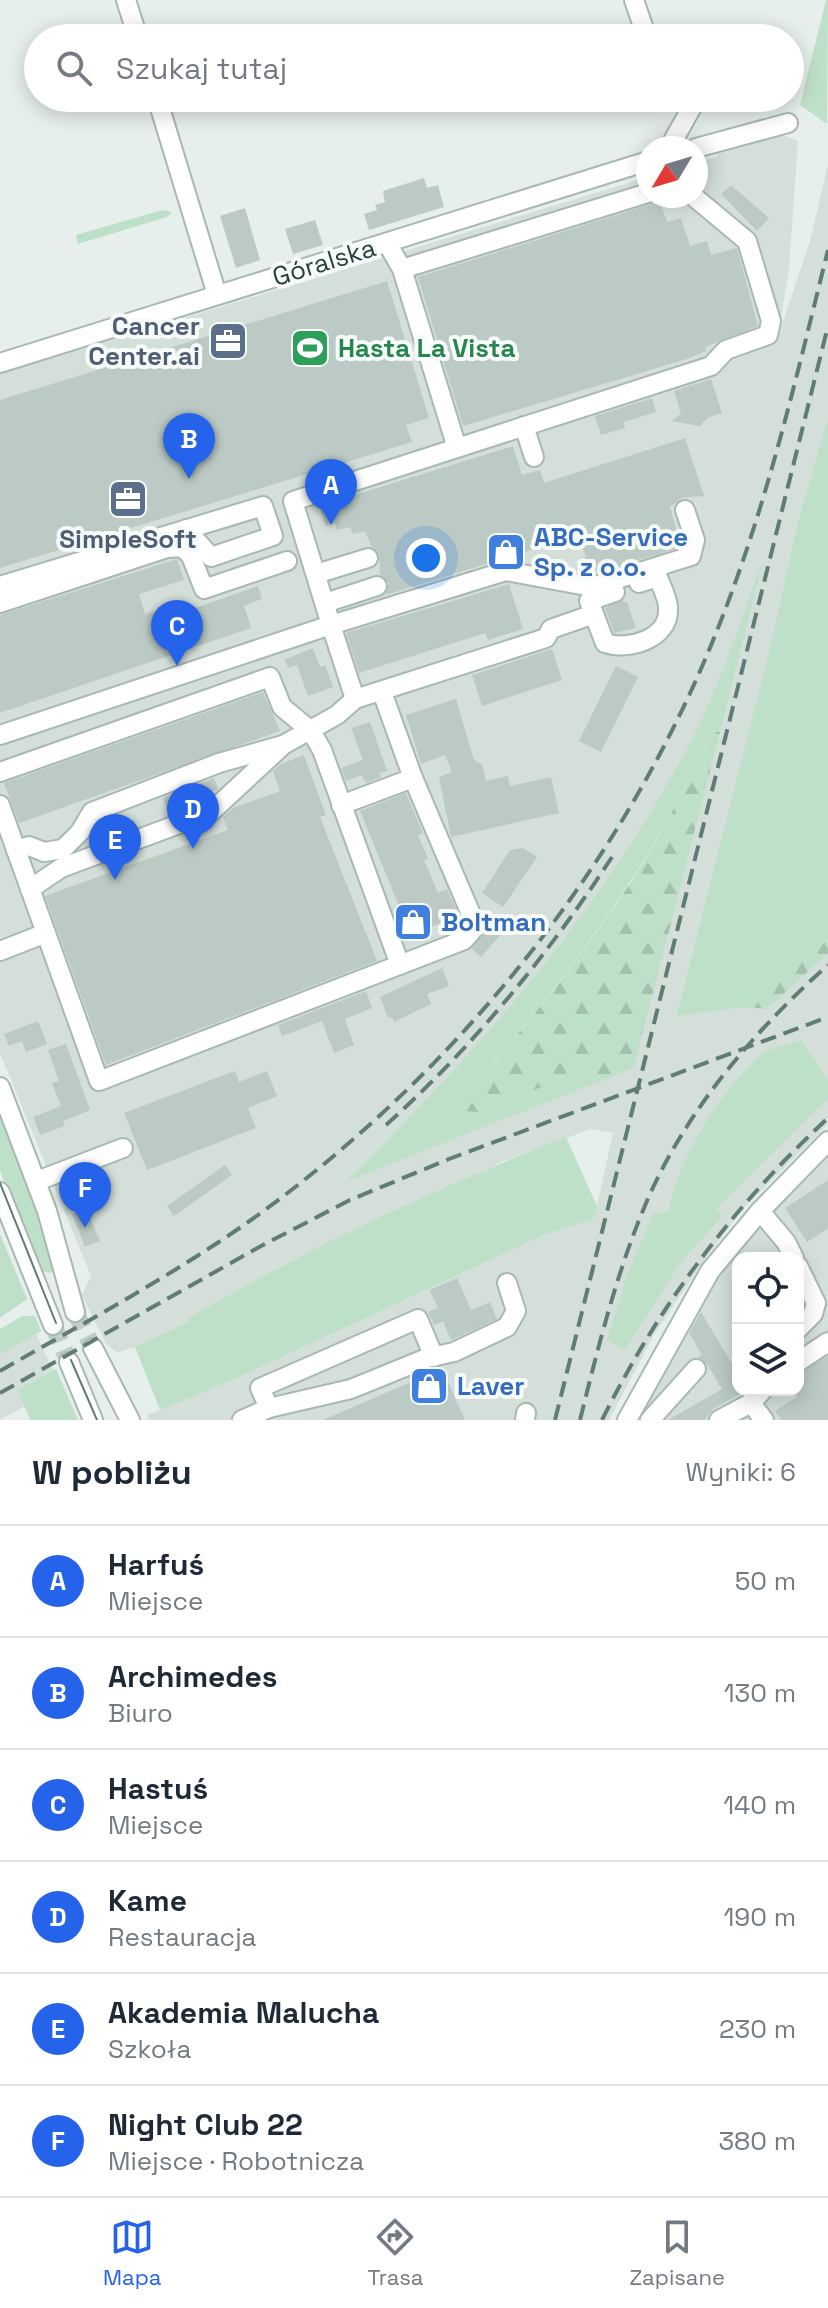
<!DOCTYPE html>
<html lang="pl">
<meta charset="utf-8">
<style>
:root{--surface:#fff;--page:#f2f2f3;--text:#1f2937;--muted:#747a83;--line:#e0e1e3;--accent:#2563eb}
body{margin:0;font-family:"Space Grotesk",sans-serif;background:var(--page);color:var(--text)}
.controls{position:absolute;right:24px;bottom:24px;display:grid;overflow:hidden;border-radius:16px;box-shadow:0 4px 20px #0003}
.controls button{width:72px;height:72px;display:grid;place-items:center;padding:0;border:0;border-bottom:2px solid var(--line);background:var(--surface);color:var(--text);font:40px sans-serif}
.compass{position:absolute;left:636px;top:136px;width:72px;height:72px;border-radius:50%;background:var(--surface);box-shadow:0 4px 20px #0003;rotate:232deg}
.you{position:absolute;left:426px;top:558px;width:28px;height:28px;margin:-20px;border:6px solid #fff;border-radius:50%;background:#1a73e8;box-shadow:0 0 0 12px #1a73e833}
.badge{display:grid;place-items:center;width:52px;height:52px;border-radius:50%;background:var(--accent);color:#fff;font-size:26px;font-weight:700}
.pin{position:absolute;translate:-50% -66px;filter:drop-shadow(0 2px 4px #0008)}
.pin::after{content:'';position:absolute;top:42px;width:28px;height:24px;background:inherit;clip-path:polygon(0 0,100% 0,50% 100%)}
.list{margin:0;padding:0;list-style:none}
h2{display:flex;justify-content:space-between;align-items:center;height:104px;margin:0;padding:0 32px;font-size:34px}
h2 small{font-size:26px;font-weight:400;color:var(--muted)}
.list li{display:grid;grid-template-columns:52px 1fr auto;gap:24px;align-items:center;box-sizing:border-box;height:112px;padding:0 32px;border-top:2px solid var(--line)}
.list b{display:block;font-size:30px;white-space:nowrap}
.list p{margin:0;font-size:26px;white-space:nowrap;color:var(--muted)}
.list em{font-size:26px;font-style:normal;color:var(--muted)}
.icon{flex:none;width:44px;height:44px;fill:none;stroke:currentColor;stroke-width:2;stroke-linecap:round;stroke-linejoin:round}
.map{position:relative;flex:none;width:828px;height:1420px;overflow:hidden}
.search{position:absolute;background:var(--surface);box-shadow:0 4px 20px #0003;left:24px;right:24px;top:24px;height:88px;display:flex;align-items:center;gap:20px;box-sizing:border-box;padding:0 28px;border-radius:44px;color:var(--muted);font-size:30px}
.sheet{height:776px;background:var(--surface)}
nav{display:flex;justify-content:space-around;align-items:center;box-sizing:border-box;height:112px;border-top:2px solid var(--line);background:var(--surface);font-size:22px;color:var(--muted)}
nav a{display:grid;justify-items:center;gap:4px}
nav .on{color:var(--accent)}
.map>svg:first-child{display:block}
</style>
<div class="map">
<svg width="828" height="1420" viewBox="0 0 828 1420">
<defs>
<pattern id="forest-firs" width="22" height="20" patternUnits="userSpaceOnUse" patternTransform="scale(2)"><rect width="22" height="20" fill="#bfe0c8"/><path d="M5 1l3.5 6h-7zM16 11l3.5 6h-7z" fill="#a4c1ad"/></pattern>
</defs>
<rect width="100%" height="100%" fill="#e6efeb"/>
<g fill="#d4dfda" fill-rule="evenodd">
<path d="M781 134 798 141 789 268 778 336 810 241 828 164V417L798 521 769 651 676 1015 806 949 828 930V1080L802 1040 828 1094V1124L742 1210 703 1262 655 1333 609 1420H149L147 1415 235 1379 544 1235 594 1219 613 1133 591 1129 504 1161 285 1264 190 1318 188 1322 135 1347 117 1353 106 1344 82 1295 91 1276 0 1053V374L648 177V196H696V163L716 157 720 151ZM710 735 632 1046 430 1110 588 909 639 832Z"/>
<path d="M828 1150V1420H635L718 1271ZM738 1258H798V1390H738Z"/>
<polygon points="30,1319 60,1387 0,1420 0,1335"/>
</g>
<g fill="#bfe0c8">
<polygon points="826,0 828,0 827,124 800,105"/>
<polygon points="162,210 172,212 167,217 78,244 76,235"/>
<polygon points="828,417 828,930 744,1007 676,1016 769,651 798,521"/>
<path d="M763 561 720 732H716C687 781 662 834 630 882 580 959 522 1032 460 1100L478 1112 557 1081 621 1073 345 1182C483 1047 600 913 691 741 721 684 740 621 763 561Z"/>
<path d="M802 1040 828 1080V1099L716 1209 723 1216 683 1259 625 1350 607 1340 628 1273 653 1214 669 1212C676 1161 722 1088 761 1055 771 1047 790 1044 802 1040Z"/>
<polygon points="0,1115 39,1216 53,1271 50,1273 42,1271 33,1260 0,1170"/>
<path d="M566 1137 597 1206 594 1219 544 1235 235 1379 160 1410 135 1347 188 1322 189 1318C309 1247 437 1188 566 1137Z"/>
<polygon points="0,1234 27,1299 0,1318"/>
<polygon points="22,1316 35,1316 41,1331 0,1354 0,1329"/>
<polygon points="56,1369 78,1420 30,1420 18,1390"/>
</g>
<g fill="url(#forest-firs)">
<path d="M716 732H720L634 1067 621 1073 557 1081 478 1112 465 1111 460 1099C523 1032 580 959 631 882 662 834 687 781 716 732Z"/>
<polygon points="828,930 828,953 767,1009 744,1007"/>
</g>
<g fill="#bbcac4">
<polygon points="424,178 427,188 438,185 444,207 369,230 364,214 377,210 375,205 385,202 383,191"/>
<polygon points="731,185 769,218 757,231 721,194"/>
<polygon points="659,198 667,222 681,218 690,246 707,241 711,255 737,248 758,326 705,347 706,351 687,359 463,426 418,277 652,204"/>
<polygon points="245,208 260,260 236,268 220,216"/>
<polygon points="315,220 323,245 293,254 285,229"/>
<polygon points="387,281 429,418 406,425 412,442 0,568 0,400"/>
<polygon points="711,379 722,413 707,418 700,426 671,421 681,414 674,391"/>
<polygon points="652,398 656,412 624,422 625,428 601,435 595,416"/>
<polygon points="685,438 704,496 682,498 670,507 681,547 591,575 579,535 386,595 389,583 380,574 379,554 371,546 365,531 353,534 350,527 337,530 335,523 326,526 319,506 513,446 522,475 540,470 544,483"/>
<polygon points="177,559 184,580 139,594 145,614 154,611 163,619 258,586 262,599 244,606 251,628 0,713 0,615"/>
<polygon points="509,584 523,629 488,640 485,633 359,673 346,633"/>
<polygon points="622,601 627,602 636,628 614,633 605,608"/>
<polygon points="313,648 320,667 325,665 333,687 308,696 297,665 288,668 285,659"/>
<polygon points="552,649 562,680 482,706 472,675"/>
<polygon points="616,666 638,677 601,752 579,741"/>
<polygon points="263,692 280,731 19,823 4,783"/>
<polygon points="456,699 474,760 482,765 486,781 508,776 510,786 551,777 559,813 451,837 439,777 452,772 445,755 421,764 406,715"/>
<polygon points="370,722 387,771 380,773 381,777 366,783 362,775 346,781 341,768 363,760 351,728"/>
<polygon points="304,755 326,815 320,817 377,961 106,1065 45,896 228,830 223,817 235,807 280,791 273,771 281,764"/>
<polygon points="214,778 218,789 204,795 205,802 169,815 163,798"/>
<polygon points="406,793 423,833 418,835 428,859 424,860 438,893 447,889 459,916 411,935 360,811"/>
<polygon points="523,848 537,857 503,907 482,893 510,850"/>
<polygon points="496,921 505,930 481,957 472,949 491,922"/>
<polygon points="442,968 449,986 427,994 431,1004 394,1022 392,1017 388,1018 380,997"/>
<polygon points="366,991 372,1008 345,1019 354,1045 334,1053 322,1021 282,1036 278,1025"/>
<polygon points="38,1021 47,1044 26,1052 22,1041 9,1046 4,1034"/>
<polygon points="66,1044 90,1110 63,1121 65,1126 40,1135 33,1117 61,1106 52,1083 59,1081 48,1050"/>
<polygon points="235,1071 239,1082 267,1071 277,1096 248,1108 256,1128 147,1170 124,1113"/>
<polygon points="225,1165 232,1175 174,1216 167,1206"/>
<polygon points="828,1180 828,1228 807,1242 785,1208"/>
<polygon points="86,1209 100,1241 85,1247 72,1214"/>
<polygon points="457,1278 471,1310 490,1302 497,1319 451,1340 443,1321 434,1325 428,1312 438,1308 430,1290"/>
<polygon points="701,1312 738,1374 738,1390 747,1390 713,1409 704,1420 668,1420 722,1389 707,1364 698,1357 702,1355 689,1333"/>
<polygon points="828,1356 828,1420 781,1420 775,1411 797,1397 793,1390 798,1390 798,1374"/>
<polygon points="443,1370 465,1420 323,1420 404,1385"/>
</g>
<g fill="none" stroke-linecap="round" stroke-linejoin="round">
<g stroke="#bfccc8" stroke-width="18" stroke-dasharray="18 9" stroke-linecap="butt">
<polyline points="75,1312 93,1348"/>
<polyline points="53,1325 69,1362"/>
</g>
<defs>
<g id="minor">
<polyline points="126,0 138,38"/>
<polyline points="634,0 647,38"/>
<polyline points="157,98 217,295"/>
<polyline points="669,148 697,98"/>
<polyline points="696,148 788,123"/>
<polyline points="387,243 402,269 457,448"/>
<polyline points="402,269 648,193"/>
<polyline points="0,363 648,161"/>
<polyline points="524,426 534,457"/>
<polyline points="685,510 695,540 691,556 592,587 506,571 331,625 293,501 711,366 726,350 768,335 771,321 747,241 693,196"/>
<polyline points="316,574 368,558"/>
<polyline points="0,586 263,506 273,536 211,557 186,529"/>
<polyline points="0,603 167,548 182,547 191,556 204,589 287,561"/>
<polyline points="325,603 377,586"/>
<polyline points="594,614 589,601 615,592"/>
<polyline points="0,735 331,625 355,699"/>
<polyline points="0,772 270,677 282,707 311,731 322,750 400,965"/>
<polyline points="0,805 99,1081 464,940 476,926 413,778 382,692"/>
<polyline points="341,805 413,778"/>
<path d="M16 850 29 846 44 852 63 849 80 832 92 812 219 763 283 745 337 715 355 699 546 638 551 629 594 614 605 643C628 651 670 639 668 608 668 598 661 586 658 577L639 583"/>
<polyline points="30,889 61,868 211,812 281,747"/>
<polyline points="0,951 46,933"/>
<polyline points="0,1087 47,1211 75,1312"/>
<polyline points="37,1181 123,1148"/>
<polyline points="0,1192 53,1325"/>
<polyline points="760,1211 786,1242 794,1258"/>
<polyline points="798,1266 816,1303 813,1314 798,1329"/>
<polyline points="93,1348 130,1420"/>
<polyline points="69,1362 93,1420"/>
<polyline points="798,1362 828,1342"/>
<polyline points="751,1403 764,1420"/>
<polyline points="269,1408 260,1388 418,1319 434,1357"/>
<polyline points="242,1420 269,1408 351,1389 427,1358 454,1352 507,1327 516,1311 507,1283"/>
<polyline points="525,1420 526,1413"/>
<polyline points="627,1420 710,1271 760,1211 828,1141"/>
<polyline points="650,1420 696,1369"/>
<polyline points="719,1420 751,1403 763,1390"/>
</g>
</defs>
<use href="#minor" stroke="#a8b8b2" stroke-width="22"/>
<use href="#minor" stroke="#fff" stroke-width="18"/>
<g stroke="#5f7d75" stroke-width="2">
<polyline points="0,1183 56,1323"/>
<polyline points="71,1360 97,1420"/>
</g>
<g stroke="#5f7d75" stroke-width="4" stroke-dasharray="16 8" stroke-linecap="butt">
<path d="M386 1125C473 1047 548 955 612 857"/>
<path d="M0 1371C82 1324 166 1279 244 1225 453 1078 624 866 718 628 767 506 796 378 828 250"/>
<polyline points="0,1393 261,1246 350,1200 449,1159 828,1017"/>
<polyline points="555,1420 828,326"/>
<path d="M580 1420C599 1344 618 1266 650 1194 690 1106 756 1029 828 965"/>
<path d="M602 1420C659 1305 734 1205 828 1118"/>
</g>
</g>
<defs>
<symbol id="office-square" viewBox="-11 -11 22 22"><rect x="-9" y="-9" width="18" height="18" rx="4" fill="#5c6f8a" stroke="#f7fbf9"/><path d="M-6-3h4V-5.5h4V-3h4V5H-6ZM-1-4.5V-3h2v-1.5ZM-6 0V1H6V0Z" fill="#fff"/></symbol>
<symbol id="stadium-square" viewBox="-11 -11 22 22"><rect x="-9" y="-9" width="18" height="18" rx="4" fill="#2e9e5b" stroke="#f7fbf9"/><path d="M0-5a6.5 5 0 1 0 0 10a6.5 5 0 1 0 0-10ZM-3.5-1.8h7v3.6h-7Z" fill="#fff"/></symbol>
<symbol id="shop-square" viewBox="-11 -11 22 22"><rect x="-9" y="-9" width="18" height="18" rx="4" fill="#3f7fe0" stroke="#f7fbf9"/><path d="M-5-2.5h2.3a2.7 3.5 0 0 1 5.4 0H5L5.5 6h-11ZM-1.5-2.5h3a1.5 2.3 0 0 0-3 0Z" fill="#fff"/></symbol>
</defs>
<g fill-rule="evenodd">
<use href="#office-square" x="206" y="319" width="44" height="44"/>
<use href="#stadium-square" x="288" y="326" width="44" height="44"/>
<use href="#office-square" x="106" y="477" width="44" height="44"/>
<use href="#shop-square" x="484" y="530" width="44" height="44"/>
<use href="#shop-square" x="391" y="900" width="44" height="44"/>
<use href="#shop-square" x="407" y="1364" width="44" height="44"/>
</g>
<g text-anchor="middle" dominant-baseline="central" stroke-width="8" stroke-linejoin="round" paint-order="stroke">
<g font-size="26" fill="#24423a" stroke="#f7fbf9">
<text transform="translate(324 262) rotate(-17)">Góralska</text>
</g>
<g font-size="26" font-weight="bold" fill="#4e5e75" stroke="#f7fbf9" text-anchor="end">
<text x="200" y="326">Cancer<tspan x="200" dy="30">Center.ai</tspan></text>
<text x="128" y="539" text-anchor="middle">SimpleSoft</text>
</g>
<g font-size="26" font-weight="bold" fill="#27864d" stroke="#f7fbf9" text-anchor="start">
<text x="338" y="348">Hasta La Vista</text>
</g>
<g font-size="26" font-weight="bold" fill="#366cbe" stroke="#f7fbf9" text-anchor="start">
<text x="534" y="537">ABC-Service<tspan x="534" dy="30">Sp. z o.o.</tspan></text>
<text x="441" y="922">Boltman</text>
<text x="457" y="1386">Laver</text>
</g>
</g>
</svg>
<div class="controls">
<button><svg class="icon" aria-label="locate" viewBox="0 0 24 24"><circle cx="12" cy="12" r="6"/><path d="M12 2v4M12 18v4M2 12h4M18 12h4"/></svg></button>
<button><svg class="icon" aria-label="layers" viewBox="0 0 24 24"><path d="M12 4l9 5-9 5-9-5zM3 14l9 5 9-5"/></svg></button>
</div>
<svg class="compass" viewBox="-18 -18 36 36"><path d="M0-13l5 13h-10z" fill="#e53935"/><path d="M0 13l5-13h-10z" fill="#747a83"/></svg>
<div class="you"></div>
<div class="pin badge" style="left:331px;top:525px">A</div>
<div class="pin badge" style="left:189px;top:479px">B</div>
<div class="pin badge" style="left:177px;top:666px">C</div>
<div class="pin badge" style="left:193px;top:849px">D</div>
<div class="pin badge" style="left:115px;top:880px">E</div>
<div class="pin badge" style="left:85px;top:1228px">F</div>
<div class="search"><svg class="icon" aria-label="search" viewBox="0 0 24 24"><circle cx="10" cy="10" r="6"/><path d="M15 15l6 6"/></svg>Szukaj tutaj</div>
</div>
<section class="sheet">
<h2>W pobliżu<small>Wyniki: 6</small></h2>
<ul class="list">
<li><span class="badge">A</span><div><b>Harfuś</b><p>Miejsce</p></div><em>50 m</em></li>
<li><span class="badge">B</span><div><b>Archimedes</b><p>Biuro</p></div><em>130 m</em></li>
<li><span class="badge">C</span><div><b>Hastuś</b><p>Miejsce</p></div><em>140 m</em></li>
<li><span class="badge">D</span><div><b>Kame</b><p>Restauracja</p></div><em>190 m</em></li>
<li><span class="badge">E</span><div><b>Akademia Malucha</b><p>Szkoła</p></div><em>230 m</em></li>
<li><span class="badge">F</span><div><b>Night Club 22</b><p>Miejsce · Robotnicza</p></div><em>380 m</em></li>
</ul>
</section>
<nav>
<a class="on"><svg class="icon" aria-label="map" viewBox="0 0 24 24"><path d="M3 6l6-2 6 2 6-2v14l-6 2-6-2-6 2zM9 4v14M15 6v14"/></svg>Mapa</a>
<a><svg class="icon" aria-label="directions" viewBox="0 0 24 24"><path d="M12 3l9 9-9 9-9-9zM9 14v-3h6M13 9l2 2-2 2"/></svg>Trasa</a>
<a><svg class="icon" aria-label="saved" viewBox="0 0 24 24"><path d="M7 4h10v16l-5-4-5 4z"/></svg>Zapisane</a>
</nav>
